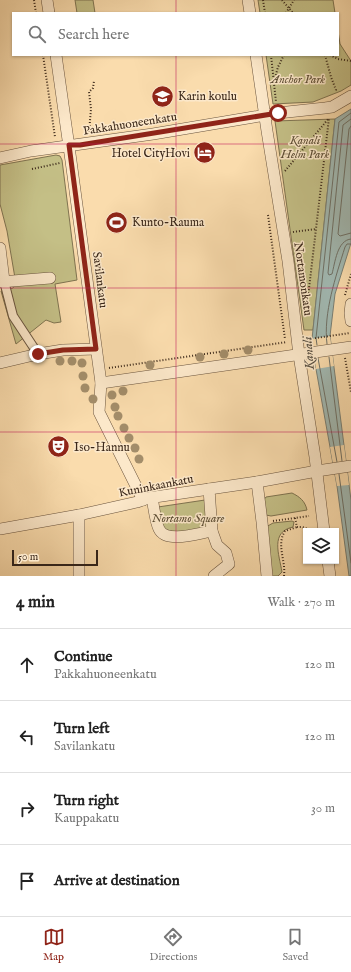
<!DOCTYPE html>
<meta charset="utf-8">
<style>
:root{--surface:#fff;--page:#f6f6f6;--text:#222;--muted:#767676;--line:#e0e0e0;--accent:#8f2418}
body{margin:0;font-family:"IM FELL English",serif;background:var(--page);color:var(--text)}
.controls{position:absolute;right:12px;bottom:12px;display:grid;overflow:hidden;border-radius:0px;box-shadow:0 1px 3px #0004}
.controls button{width:36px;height:36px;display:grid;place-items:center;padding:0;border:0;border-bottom:1px solid var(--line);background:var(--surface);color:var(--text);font:20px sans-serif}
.scale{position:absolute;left:12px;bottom:10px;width:86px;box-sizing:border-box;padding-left:4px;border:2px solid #3a2719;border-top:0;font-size:11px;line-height:14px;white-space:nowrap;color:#3a2719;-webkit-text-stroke:3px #fce8ca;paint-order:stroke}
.stop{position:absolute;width:12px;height:12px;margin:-9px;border:3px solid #8f2418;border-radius:50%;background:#fff}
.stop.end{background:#8f2418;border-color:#fff;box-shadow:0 1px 4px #0008}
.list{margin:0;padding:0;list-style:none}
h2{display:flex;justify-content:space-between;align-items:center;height:52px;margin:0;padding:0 16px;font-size:17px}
h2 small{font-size:13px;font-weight:400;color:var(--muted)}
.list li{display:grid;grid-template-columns:26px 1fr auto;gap:12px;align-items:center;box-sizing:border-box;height:72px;padding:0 16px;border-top:1px solid var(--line)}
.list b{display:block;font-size:15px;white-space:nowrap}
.list p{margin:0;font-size:13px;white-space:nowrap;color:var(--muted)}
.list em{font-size:13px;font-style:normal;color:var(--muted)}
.icon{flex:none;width:22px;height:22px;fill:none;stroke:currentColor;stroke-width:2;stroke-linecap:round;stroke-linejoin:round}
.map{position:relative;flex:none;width:351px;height:576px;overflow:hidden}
.search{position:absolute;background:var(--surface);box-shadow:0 1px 3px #0004;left:12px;right:12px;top:12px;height:44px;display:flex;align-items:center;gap:10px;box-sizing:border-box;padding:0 14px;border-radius:0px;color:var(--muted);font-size:15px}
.sheet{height:340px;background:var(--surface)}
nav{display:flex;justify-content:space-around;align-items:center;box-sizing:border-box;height:56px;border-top:1px solid var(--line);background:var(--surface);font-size:11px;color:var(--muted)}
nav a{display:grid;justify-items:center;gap:2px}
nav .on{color:var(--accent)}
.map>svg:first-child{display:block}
</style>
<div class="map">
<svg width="351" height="576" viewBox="0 0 351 576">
<rect width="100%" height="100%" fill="#fadcad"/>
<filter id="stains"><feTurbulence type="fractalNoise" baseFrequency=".005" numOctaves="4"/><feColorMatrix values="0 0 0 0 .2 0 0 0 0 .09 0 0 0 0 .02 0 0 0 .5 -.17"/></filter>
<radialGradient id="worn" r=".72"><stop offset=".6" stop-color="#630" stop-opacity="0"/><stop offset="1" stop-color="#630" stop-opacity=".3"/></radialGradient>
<g fill="#c4bf86" stroke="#7f7350">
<polygon points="75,0 93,0 95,13 77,13"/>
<polygon points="258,0 333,0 335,13 260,13"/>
<polygon points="338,31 340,44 351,61 351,85 341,91 313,102 273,104 266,55 338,55"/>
<polygon points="335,119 313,330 304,330 275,121"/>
<polygon points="56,155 60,156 62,160 77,280 55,284 61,322 54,323 46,320 16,344 1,291 13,288 16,284 7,231 0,204 0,165"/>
<path d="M292 493C300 497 305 501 307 510L271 516 266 515 263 501 266 497Z"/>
<polygon points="205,500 209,529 181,533 164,530 158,507"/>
<path d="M292 521 294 522 293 527C270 532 279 554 282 572L278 576H270L266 527 273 523Z"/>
</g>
<polygon fill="#a1b9b3" stroke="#787f75" points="351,109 351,243 335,294 330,336 351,500 351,576 349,576 337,486 316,369 312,339 335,119"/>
<g fill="#fadcad">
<polygon points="330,336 334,366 316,369 312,339"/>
<polygon points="344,445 349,485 337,486 330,447"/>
</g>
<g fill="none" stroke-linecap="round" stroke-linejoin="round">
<g stroke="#6e7066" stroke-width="1">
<path d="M351 119 343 125 328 273 329 275 332 274C335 263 337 240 351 239"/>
<polyline points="351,126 349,129 338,234 340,236 351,233"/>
<path d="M327 344C323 313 336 276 345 247L347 244H351"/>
<polyline points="317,345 316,338 339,122 351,113"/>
<polyline points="329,357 342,461"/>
<polyline points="318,358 337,462"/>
<polyline points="339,474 351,563"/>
</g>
<defs>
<polyline id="pedestrian" points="4,281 13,316 38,354"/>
<g id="minor">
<polyline points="47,0 49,13"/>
<polyline points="248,0 250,13"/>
<polyline points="56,55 71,161 101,383 99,412 143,500"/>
<polyline points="256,55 267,131 288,261 299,355 315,457 324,531"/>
<polyline points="0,158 31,151 153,134 278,113 325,108 332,107 351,96"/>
<polyline points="0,248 4,281"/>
<polyline points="0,282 50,278"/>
<polyline points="351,304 350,313 351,321"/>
<polyline points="0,363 38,354 63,350 96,349"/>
<polyline points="101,383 351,347"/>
<polyline points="257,482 262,522 267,576"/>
<polyline points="209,489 212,531 217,545 226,553 229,564 214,576"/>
<path d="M152 498C154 507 155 521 159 529 166 544 199 533 212 531"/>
<polyline points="79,515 79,576"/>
<polyline points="0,529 79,515 137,502 148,498 257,482 317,471 351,466"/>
<polyline points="328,561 330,576"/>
</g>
</defs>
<use href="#pedestrian" stroke="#6a543e" stroke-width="10"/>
<use href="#minor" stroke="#6a543e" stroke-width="12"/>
<g stroke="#3a2719" stroke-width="2" stroke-dasharray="1 2" stroke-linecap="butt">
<polyline points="34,0 36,13"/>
<polyline points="263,0 265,13"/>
<polyline points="282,0 293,13"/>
<polyline points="286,13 294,0"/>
<polyline points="43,55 55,137"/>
<polyline points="271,55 276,102"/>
<polyline points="325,55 331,77 336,90 335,92"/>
<polyline points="330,55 338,59 351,61"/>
<polyline points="275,78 278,67 284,55"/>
<polyline points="89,132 91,109 89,92 93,88 94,81"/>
<polyline points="32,169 60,163"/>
<polyline points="285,171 329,118"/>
<polyline points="268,215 285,339"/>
<polyline points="293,232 316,229"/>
<polyline points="345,295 351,274"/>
<polyline points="306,314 329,118"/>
<polyline points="309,339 350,333"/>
<polyline points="345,358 351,392"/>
<polyline points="109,368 287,342"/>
<polyline points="295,518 297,527 302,527 311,530"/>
<polyline points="273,521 309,516"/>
<path d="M284 576C286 560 276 545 285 531L297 527"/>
</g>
<use href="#pedestrian" stroke="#fce8ca" stroke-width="8"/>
<use href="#minor" stroke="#fce8ca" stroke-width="11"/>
</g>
<g fill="#a38d6a">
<circle cx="248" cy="350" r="4.5"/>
<circle cx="224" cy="354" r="4.5"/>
<circle cx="200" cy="357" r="4.5"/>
<circle cx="60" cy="361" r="4.5"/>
<circle cx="72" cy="361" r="4.5"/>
<circle cx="82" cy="363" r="4.5"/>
<circle cx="150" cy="365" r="4.5"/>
<circle cx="83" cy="376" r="4.5"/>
<circle cx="85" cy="388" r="4.5"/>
<circle cx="123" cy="391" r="4.5"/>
<circle cx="112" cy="395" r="4.5"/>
<circle cx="93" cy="399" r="4.5"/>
<circle cx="115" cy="407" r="4.5"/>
<circle cx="118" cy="416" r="4.5"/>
<circle cx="124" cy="428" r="4.5"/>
<circle cx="129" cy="438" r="4.5"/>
<circle cx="135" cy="448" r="4.5"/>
<circle cx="139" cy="459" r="4.5"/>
</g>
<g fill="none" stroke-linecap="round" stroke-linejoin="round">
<polyline stroke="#8f2418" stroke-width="5" points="38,354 63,350 96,349 69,145 80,145 278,113"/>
</g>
<path fill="none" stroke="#c2185b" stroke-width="1" stroke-opacity="0.55" d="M176 0V13M176 55V576M0 144H351M0 288H351M0 432H351"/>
<defs>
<symbol id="school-disc" viewBox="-11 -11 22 22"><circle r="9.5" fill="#8f2418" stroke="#fce8ca"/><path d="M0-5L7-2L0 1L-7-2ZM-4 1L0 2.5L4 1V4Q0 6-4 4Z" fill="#fff"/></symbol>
<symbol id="hotel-disc" viewBox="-11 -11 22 22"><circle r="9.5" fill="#8f2418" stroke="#fce8ca"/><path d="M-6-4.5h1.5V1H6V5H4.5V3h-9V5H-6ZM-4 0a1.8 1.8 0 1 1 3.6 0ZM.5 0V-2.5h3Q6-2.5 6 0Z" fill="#fff"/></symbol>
<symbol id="stadium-disc" viewBox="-11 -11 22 22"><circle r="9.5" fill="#8f2418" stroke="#fce8ca"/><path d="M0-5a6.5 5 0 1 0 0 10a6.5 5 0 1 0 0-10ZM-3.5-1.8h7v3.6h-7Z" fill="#fff"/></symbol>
<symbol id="theatre-disc" viewBox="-11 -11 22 22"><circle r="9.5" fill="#8f2418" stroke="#fce8ca"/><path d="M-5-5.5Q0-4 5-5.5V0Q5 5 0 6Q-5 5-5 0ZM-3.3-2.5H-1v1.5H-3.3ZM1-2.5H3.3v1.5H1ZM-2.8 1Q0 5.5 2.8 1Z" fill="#fff"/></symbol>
</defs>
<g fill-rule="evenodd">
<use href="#school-disc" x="150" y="84" width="25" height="25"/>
<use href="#hotel-disc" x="192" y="140" width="25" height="25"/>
<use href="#stadium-disc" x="104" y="210" width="25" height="25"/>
<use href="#theatre-disc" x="46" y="434" width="25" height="25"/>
</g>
<g text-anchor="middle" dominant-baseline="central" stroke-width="3" stroke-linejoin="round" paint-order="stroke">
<g font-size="12" font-style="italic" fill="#5c4d34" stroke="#fce8ca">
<text x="298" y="79">Anchor Park</text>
<text x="305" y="140">Kanali<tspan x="305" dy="14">Helm Park</tspan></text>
<text x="188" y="518">Nortamo Square</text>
</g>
<g font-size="12" fill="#3a2719" stroke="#fce8ca" text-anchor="start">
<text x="178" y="96">Karin koulu</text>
<text x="190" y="153" text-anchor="end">Hotel CityHovi</text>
<text x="132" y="222">Kunto-Rauma</text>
<text x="74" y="447">Iso-Hannu</text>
</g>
<g font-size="12" fill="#3a2719" stroke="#fce8ca">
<text transform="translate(130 124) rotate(-9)">Pakkahuoneenkatu</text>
<text transform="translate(303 279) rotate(82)">Nortamonkatu</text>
<text transform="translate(100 280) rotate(83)">Savilankatu</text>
<text transform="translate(156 486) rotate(-11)">Kuninkaankatu</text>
</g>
<g font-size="13" font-style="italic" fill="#544c40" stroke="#fce8ca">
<text transform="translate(309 353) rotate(-94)">Kanali</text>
</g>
</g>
<rect width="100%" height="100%" filter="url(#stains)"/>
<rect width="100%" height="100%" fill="url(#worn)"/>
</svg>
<div class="controls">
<button><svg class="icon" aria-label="layers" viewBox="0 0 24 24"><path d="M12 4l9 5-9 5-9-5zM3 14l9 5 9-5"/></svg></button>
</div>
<div class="scale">50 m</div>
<div class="stop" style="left:278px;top:113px"></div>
<div class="stop end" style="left:38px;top:354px"></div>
<div class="search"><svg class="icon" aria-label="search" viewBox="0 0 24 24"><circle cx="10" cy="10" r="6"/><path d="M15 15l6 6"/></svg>Search here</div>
</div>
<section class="sheet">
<h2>4 min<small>Walk · 270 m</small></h2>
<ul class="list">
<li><svg class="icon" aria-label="ahead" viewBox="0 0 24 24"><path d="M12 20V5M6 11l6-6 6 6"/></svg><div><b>Continue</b><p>Pakkahuoneenkatu</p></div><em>120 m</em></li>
<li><svg class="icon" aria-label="left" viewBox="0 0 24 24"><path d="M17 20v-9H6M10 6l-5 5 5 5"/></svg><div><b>Turn left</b><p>Savilankatu</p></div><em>120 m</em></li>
<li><svg class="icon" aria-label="right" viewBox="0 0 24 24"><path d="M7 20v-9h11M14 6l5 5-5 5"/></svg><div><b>Turn right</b><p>Kauppakatu</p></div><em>30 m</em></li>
<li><svg class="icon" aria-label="arrive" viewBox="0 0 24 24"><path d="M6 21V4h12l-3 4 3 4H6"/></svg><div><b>Arrive at destination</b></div></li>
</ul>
</section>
<nav>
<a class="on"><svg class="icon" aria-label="map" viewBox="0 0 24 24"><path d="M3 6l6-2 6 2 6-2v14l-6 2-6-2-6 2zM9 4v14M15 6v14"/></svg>Map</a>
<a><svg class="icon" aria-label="directions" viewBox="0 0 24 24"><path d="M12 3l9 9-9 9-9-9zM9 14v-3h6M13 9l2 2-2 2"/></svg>Directions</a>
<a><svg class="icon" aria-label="saved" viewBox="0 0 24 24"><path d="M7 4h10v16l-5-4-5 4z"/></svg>Saved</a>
</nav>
